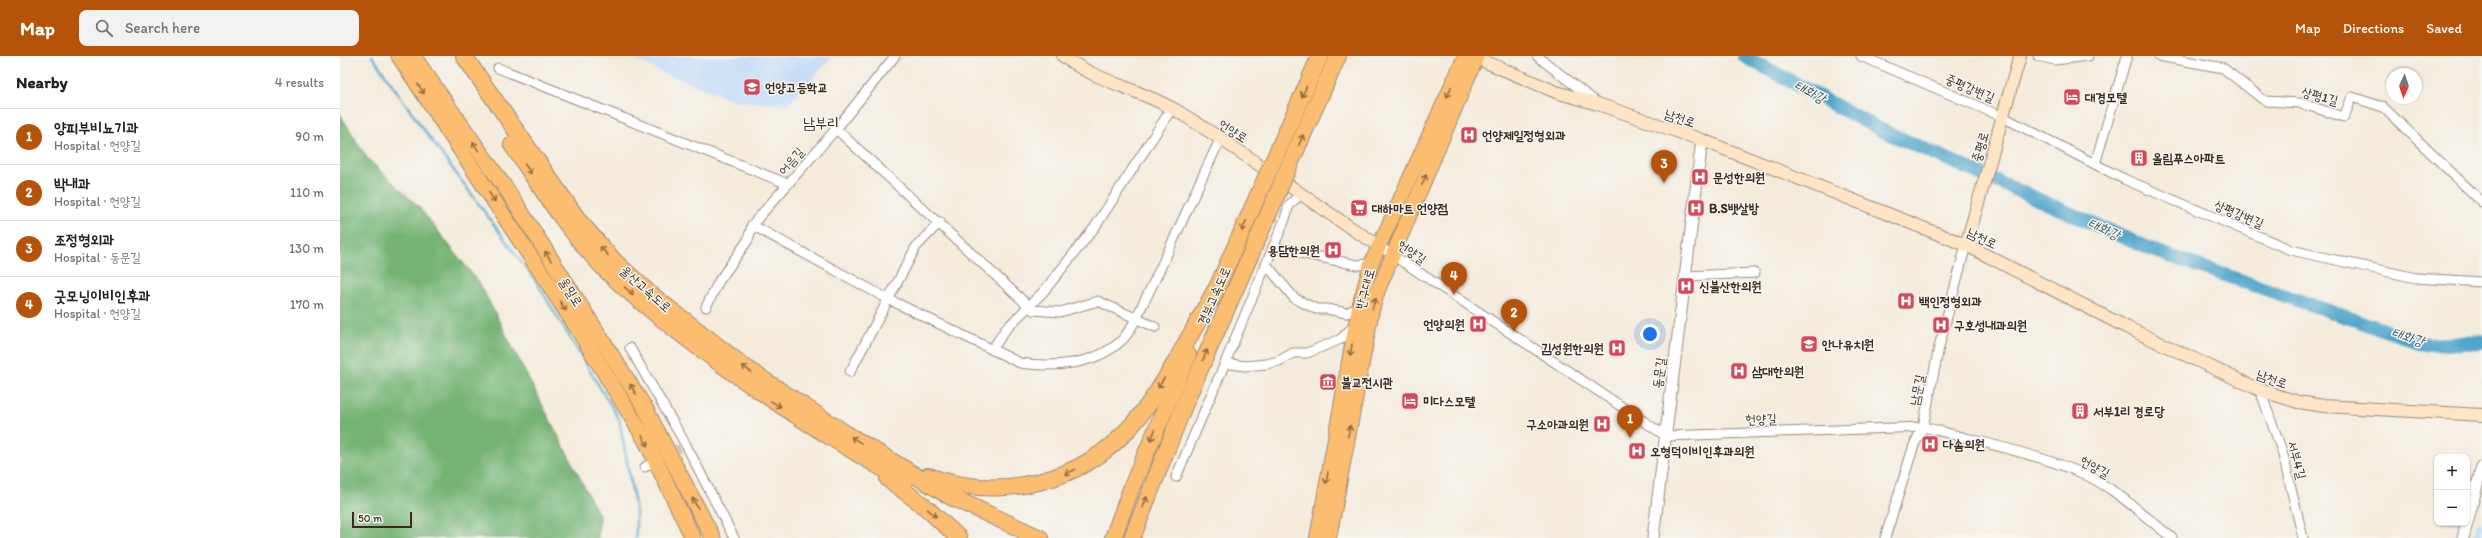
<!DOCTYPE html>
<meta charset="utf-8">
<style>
:root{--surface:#fff;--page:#f2f2f2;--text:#202124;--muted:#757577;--line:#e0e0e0;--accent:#b45309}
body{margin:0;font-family:Itim,"Poor Story",sans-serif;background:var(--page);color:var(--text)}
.controls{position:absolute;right:12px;bottom:12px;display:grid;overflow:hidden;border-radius:8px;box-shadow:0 1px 3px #0004}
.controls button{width:36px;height:36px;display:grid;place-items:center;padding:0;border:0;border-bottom:1px solid var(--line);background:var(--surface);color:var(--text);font:20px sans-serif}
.compass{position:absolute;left:2046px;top:12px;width:36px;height:36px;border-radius:50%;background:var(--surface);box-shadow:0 1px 3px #0004;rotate:183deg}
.scale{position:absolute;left:12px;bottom:10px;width:60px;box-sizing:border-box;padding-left:4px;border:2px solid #3b2a1e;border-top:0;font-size:11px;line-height:14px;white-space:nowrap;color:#3b2a1e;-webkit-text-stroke:3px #f6f6f2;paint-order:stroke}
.you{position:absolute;left:1310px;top:278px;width:14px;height:14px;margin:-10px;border:3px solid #fff;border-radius:50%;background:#1a73e8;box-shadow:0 0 0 6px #1a73e833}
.badge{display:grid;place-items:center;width:26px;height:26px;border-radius:50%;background:var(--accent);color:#fff;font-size:13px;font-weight:700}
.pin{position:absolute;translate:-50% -33px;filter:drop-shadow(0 1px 2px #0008)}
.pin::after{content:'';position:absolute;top:21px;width:14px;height:12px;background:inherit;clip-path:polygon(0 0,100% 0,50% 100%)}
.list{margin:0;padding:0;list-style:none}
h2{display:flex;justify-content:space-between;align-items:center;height:52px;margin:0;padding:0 16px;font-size:17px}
h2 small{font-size:13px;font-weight:400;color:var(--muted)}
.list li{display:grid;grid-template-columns:26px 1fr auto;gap:12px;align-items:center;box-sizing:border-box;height:56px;padding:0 16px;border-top:1px solid var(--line)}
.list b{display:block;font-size:15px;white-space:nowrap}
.list p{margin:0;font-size:13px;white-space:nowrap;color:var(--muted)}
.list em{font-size:13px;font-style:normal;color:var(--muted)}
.icon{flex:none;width:22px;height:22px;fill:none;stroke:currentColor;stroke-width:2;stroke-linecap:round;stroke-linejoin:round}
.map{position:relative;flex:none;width:2142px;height:482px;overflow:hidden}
header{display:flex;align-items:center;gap:24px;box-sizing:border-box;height:56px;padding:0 20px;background:var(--accent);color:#fff}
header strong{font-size:19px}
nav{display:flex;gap:22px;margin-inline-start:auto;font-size:14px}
.search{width:280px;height:36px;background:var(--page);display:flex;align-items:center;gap:10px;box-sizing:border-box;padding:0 14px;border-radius:8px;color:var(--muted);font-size:15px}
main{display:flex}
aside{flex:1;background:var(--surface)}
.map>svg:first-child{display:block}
</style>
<header>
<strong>Map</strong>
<div class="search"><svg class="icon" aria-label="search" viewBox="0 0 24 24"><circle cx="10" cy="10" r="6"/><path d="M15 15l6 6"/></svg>Search here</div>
<nav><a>Map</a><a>Directions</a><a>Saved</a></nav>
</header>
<main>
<aside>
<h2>Nearby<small>4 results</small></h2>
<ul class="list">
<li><span class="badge">1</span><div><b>양피부비뇨기과</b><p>Hospital · 헌양길</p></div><em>90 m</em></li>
<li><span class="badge">2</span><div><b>박내과</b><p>Hospital · 헌양길</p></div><em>110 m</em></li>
<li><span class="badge">3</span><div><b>조정형외과</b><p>Hospital · 동문길</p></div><em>130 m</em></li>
<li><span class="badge">4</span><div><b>굿모닝이비인후과</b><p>Hospital · 헌양길</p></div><em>170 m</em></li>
</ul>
</aside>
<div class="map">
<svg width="2142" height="482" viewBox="0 0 2142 482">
<rect width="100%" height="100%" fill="#f6f6f2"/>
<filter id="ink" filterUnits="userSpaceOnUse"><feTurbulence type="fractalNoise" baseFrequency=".025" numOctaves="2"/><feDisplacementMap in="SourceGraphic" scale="8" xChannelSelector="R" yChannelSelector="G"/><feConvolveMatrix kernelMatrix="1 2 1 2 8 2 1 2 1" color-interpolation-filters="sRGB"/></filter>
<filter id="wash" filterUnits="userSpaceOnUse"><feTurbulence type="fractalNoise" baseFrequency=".012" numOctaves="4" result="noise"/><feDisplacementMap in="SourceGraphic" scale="16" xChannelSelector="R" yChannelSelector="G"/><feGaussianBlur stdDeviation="0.9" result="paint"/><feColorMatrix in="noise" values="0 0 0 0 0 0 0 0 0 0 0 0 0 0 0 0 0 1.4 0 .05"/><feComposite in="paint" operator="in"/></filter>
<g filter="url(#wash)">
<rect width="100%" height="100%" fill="#f4ebdb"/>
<g fill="#c6ddf8">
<polygon points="288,0 493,0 448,49 396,45 323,17"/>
<polygon points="2142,466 2142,482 2133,482 2137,467"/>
</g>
<polygon fill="#74b374" stroke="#586e49" points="0,58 27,102 78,150 140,228 259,459 258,482 0,482"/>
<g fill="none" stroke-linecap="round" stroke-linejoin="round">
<polyline stroke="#4fa5cb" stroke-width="2.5" points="32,0 84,74 197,227 279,363 296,455 296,482"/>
<polyline stroke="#4fa5cb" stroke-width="14" points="1404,0 1541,74 1815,195 2088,289 2142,286"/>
</g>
</g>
<g filter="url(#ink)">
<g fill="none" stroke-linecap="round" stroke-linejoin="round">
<polyline stroke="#cfc4b5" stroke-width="9" stroke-dasharray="9 4.5" stroke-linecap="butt" points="313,406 340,392"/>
<defs>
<g id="minor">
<polyline points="1197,0 1256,46"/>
<polyline points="1521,0 1663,61 1784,123 1951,194 2076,222 2142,226"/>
<polyline points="1698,0 1715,4 1748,0"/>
<polyline points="1819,0 1883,12 1925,45 1960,47 2004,61 2012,41 2043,51 2142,146"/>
<polyline points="158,12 448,128"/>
<polyline points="496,73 693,254 720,256 758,245 815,271"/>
<polyline points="1755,108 1787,0"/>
<polyline points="961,138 949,149 945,163 885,307 905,310 926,308 939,305 953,297 967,297 1001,283 1015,269"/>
<polyline points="412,169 496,73 555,0"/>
<path d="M1039 190 1326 380 1583 371 1596 374C1643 387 1692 397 1737 415 1772 429 1803 459 1832 482"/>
<polyline points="933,191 1017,209 1031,208"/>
<polyline points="926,208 954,242 976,253 987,253 1007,257 1019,251"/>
<polyline points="1345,220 1415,217"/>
<path d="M366 251 379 225 408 184 412 169 548 243 680 307C713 312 755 309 781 285 793 274 800 252 808 238 833 187 855 135 880 84"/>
<polyline points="290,292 346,389 394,482"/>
<polyline points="652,294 665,274 704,235 755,171 832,52"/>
<polyline points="510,316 576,191 600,166"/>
<polyline points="1920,334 1942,395 1963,482"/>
<polyline points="305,411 313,406"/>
<polyline points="836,421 885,307"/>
<polyline points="1545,482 1574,389 1583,371 1599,291 1626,189"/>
</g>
<g id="tertiary">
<polyline points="1313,482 1362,84"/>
<polyline points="2123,482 2142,411"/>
</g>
<g id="secondary">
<path d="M723 0C757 26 800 33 837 55 907 97 970 147 1039 190"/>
<polyline points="1132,0 1216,36 1258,48 1362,84 1626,189 1786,271 1920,334 1958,346 1984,350 2142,359"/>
<polyline points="1626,189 1680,0"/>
</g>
<g id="primary">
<polyline points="977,482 1019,251 1031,208 1125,0"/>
<polyline points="989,482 1032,254 1038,234 1137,0"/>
</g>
<g id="trunk">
<polyline points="59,0 236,270 305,383 353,482"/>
<polyline points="73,0 173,143 305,352 373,482"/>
</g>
<g id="motorway">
<polyline points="124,0 239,165 275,206 308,236 410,315 505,377 611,441 700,482"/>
<path d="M172 89C200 130 226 172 260 208 278 228 300 245 321 262 397 324 479 376 564 425"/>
<polyline points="931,110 980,0"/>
<polyline points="945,119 998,0"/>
<polyline points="872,243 920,135"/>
<path d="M588 420C660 446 742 427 792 369 825 332 851 276 876 233"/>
<polyline points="548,423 583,449 619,482"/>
<polyline points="773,482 793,428 848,299"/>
<polyline points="792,482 845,347 935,143"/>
</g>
</defs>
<use href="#minor" stroke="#988a7c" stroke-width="11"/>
<use href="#tertiary" stroke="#988a7c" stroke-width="13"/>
<use href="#secondary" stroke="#988a7c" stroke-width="14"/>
<use href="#primary" stroke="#988a7c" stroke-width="16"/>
<use href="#trunk" stroke="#988a7c" stroke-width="17"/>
<use href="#motorway" stroke="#988a7c" stroke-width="18"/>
<use href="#minor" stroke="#fff" stroke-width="9"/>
<use href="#tertiary" stroke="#fff" stroke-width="11"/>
<use href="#secondary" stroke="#fee5c5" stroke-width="12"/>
<use href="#primary" stroke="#fcbd6f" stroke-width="14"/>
<use href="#trunk" stroke="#fcbd6f" stroke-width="15"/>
<use href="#motorway" stroke="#fcbd6f" stroke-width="16"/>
<defs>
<g id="motorway-bridge">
<polyline points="920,135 931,110"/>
<polyline points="935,143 945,119"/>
</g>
</defs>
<use href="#motorway-bridge" stroke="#988a7c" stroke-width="18" stroke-linecap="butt"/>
<use href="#motorway-bridge" stroke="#fcbd6f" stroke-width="16"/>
</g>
<defs><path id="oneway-shaft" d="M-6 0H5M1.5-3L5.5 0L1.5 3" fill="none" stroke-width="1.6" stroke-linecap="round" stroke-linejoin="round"/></defs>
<g stroke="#926c42">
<use href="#oneway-shaft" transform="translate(81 33) rotate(57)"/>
<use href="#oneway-shaft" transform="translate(964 36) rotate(114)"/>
<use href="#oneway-shaft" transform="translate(1109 36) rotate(113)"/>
<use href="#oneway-shaft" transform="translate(961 84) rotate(-66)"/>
<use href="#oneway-shaft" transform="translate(136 91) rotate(-125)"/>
<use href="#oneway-shaft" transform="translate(188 113) rotate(56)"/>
<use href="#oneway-shaft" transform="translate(1084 124) rotate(-67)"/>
<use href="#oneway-shaft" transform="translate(152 141) rotate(57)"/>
<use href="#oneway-shaft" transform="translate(904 170) rotate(114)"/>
<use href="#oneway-shaft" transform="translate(264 195) rotate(-133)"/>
<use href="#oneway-shaft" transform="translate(208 200) rotate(-122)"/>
<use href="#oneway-shaft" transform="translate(289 235) rotate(41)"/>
<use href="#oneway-shaft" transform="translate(1034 247) rotate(-73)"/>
<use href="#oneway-shaft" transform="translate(223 250) rotate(57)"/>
<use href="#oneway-shaft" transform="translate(1011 294) rotate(101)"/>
<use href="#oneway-shaft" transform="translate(865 299) rotate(-67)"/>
<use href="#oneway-shaft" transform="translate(407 313) rotate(-144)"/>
<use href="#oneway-shaft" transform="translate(821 327) rotate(120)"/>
<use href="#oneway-shaft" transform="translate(293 333) rotate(-122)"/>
<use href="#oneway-shaft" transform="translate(436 348) rotate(32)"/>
<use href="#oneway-shaft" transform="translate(1009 375) rotate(-79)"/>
<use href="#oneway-shaft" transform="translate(813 379) rotate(113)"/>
<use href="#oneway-shaft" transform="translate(516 384) rotate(-149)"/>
<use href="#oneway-shaft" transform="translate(305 385) rotate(62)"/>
<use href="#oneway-shaft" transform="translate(730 416) rotate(155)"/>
<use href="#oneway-shaft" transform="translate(987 422) rotate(99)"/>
<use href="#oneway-shaft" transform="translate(805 446) rotate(-69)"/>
<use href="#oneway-shaft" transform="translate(355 447) rotate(-118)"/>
<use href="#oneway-shaft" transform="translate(592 457) rotate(41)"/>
</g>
</g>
<defs>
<symbol id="school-square" viewBox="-11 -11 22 22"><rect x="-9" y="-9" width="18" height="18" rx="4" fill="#d1495b" stroke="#f6f6f2"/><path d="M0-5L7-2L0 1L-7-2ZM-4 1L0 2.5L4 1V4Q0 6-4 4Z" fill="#fff"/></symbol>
<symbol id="hotel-square" viewBox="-11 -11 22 22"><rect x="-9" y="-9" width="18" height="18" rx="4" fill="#d1495b" stroke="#f6f6f2"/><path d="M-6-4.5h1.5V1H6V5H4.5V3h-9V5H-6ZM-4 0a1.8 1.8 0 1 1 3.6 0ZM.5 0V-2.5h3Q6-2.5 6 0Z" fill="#fff"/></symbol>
<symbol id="hospital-square" viewBox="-11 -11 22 22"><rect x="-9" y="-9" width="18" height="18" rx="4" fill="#d1495b" stroke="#f6f6f2"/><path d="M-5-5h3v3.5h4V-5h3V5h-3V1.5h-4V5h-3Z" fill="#fff"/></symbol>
<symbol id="building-square" viewBox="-11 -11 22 22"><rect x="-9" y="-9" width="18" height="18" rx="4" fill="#d1495b" stroke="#f6f6f2"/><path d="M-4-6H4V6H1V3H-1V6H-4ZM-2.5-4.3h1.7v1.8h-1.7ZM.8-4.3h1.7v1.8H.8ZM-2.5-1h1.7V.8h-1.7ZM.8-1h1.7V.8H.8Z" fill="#fff"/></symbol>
<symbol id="supermarket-square" viewBox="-11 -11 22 22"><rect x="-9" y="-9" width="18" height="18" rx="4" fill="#d1495b" stroke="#f6f6f2"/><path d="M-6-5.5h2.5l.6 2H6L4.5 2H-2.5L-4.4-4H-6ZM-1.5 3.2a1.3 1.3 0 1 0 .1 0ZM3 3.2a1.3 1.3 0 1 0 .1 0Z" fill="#fff"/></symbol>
<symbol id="museum-square" viewBox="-11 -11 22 22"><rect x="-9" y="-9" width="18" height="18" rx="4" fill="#d1495b" stroke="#f6f6f2"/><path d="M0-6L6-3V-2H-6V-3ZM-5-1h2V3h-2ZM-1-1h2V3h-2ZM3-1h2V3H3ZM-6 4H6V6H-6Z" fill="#fff"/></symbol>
</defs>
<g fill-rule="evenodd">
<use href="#school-square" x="402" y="21" width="20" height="20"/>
<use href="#hotel-square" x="1722" y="31" width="20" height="20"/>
<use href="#hospital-square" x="1119" y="69" width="20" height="20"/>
<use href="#building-square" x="1789" y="92" width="20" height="20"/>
<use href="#hospital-square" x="1350" y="111" width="20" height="20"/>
<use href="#supermarket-square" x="1009" y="142" width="20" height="20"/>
<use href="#hospital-square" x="1346" y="142" width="20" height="20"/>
<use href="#hospital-square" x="983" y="184" width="20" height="20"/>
<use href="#hospital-square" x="1336" y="220" width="20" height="20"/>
<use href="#hospital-square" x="1556" y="235" width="20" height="20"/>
<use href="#hospital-square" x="1128" y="258" width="20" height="20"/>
<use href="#hospital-square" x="1591" y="259" width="20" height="20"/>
<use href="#school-square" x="1459" y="278" width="20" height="20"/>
<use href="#hospital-square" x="1267" y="282" width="20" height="20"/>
<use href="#hospital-square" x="1389" y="305" width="20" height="20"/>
<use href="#museum-square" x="978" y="316" width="20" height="20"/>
<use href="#hotel-square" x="1060" y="335" width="20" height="20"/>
<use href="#building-square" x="1730" y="345" width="20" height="20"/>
<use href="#hospital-square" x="1252" y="358" width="20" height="20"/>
<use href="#hospital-square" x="1580" y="378" width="20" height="20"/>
<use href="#hospital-square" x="1287" y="385" width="20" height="20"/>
</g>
<g text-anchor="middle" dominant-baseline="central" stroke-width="3" stroke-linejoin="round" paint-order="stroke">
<g font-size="13" font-weight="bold" fill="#3b2a1e" stroke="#f6f6f2" text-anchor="start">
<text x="425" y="31">언양고등학교</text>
<text x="1745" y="41">대경모텔</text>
<text x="1142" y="79">언양제일정형외과</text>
<text x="1812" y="102">올림푸스아파트</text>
<text x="1373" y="121">문성한의원</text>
<text x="1032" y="152">대하마트 언양점</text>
<text x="1369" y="152">B.S뱃살방</text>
<text x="980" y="194" text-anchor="end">용담한의원</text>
<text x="1359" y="230">신불산한의원</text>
<text x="1579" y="245">백인정형외과</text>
<text x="1125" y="268" text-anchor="end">언양의원</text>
<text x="1614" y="269">구호성내과의원</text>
<text x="1482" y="288">안나유치원</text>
<text x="1264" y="292" text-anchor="end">김성원한의원</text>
<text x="1412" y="315">삼대한의원</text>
<text x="1001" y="326">불교전시관</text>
<text x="1083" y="345">미다스모텔</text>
<text x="1753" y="355">서부1리 경로당</text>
<text x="1249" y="368" text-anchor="end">구소아과의원</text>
<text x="1603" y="388">다솜의원</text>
<text x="1310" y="395">오형덕이비인후과의원</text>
</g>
<g font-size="13" fill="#3b2a1e" stroke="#f6f6f2">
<text transform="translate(1630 32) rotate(23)">중평강변길</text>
<text transform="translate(1980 40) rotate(15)">상평1길</text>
<text transform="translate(1340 62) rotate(19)">남천로</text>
<text transform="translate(893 75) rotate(33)">언양로</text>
<text transform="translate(1640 91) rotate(-74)">중평로</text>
<text transform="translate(451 105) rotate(-49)">어음길</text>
<text transform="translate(1899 158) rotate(23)">상평강변길</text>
<text transform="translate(1642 182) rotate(26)">남천로</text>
<text transform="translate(1072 196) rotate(34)">헌양길</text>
<text transform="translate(306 233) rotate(41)">울산고속도로</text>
<text transform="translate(1025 233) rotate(-75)">반구대로</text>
<text transform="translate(231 236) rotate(58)">울밀로</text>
<text transform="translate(874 240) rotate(-66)">경부고속도로</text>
<text transform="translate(1319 317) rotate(-83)">동문길</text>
<text transform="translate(1932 323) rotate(20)">남천로</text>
<text transform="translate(1577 334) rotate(-79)">남문길</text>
<text transform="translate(1421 363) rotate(-2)">헌양길</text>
<text transform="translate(1957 404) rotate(75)">서부4길</text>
<text transform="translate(1755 411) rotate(28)">헌양길</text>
</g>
<g font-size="14" font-style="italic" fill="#435b63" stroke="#f6f6f2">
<text transform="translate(1470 36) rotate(28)">태화강</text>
<text transform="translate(1764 173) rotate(24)">태화강</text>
<text transform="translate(2068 281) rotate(18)">태화강</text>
</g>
<g font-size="15" fill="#3b2a1e" stroke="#f6f6f2">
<text x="481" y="67">남부리</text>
</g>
</g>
</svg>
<div class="controls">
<button>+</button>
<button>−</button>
</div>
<svg class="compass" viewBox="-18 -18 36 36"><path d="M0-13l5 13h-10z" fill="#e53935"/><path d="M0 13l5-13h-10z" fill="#757577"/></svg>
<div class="scale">50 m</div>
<div class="you"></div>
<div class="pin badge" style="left:1290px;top:382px">1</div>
<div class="pin badge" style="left:1174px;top:276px">2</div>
<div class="pin badge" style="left:1324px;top:127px">3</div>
<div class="pin badge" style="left:1114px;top:239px">4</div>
</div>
</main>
